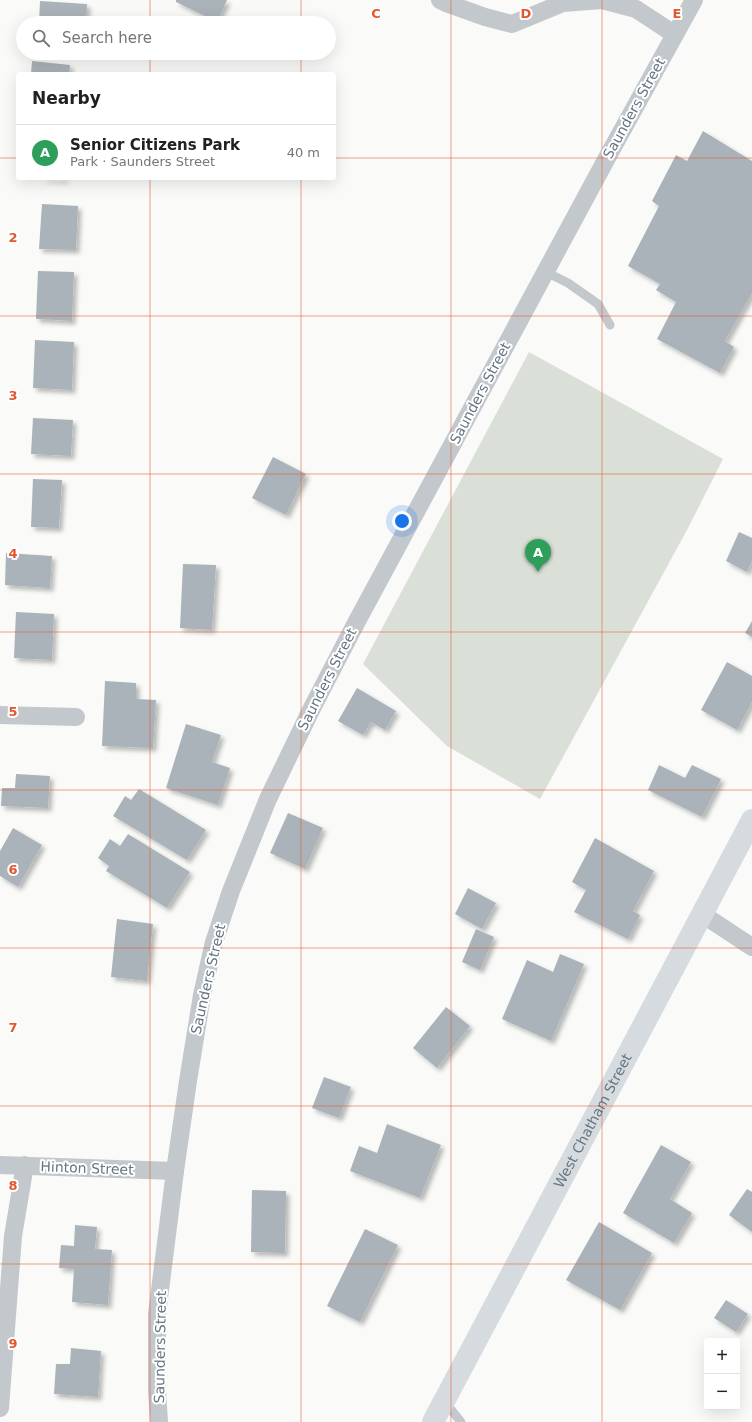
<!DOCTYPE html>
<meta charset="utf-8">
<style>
:root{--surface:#fff;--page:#f6f6f6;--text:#202124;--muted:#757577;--line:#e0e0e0;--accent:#e4572e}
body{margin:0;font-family:"DejaVu Sans",sans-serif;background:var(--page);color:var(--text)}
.controls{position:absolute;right:12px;bottom:12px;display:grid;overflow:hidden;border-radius:4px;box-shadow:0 4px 16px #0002}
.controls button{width:36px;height:36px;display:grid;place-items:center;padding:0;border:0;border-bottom:1px solid var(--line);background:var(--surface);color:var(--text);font:20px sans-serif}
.you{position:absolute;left:402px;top:521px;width:14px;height:14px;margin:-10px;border:3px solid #fff;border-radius:50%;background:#1a73e8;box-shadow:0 0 0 6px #1a73e833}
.badge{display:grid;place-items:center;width:26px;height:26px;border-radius:50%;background:var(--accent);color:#fff;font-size:13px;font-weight:700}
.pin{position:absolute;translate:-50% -33px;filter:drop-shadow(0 1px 2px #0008)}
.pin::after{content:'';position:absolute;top:21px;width:14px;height:12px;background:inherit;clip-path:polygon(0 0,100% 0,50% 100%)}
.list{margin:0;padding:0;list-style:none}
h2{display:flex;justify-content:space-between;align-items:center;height:52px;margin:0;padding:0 16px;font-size:17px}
h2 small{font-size:13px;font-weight:400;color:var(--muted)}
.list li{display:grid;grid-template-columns:26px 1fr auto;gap:12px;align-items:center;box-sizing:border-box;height:56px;padding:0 16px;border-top:1px solid var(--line)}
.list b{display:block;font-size:15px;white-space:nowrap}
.list p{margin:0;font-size:13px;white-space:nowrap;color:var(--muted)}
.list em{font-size:13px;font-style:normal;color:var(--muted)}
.icon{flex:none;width:22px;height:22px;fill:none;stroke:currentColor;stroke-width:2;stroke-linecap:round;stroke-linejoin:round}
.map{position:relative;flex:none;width:752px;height:1422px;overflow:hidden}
.search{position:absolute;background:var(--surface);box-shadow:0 4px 16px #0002;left:16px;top:16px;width:320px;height:44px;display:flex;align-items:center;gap:10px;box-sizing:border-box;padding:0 14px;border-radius:22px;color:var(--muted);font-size:15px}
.panel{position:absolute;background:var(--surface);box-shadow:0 4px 16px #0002;left:16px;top:72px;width:320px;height:108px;border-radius:4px}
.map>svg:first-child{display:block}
</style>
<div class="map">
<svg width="752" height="1422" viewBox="0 0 752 1422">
<defs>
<filter id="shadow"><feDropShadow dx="3.5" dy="3.5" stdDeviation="2" flood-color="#0004"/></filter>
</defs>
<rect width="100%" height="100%" fill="#fafaf8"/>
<polygon fill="#dadfd7" points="529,352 723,459 687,530 540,799 447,746 363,664"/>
<g fill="#aab3b9" filter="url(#shadow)">
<polygon points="176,0 227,0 217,22 176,2"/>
<polygon points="40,1 87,4 86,23 39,23"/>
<polygon points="32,61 70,65 69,74 31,74"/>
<polygon points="703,131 752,161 752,293 725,341 734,347 720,373 657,339 676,302 656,290 660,284 628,266 659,206 652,201 676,155 687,161"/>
<polygon points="43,178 65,178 65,180 43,179"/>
<polygon points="42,204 78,206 76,250 39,249"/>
<polygon points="38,271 74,272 72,321 36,319"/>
<polygon points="35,340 74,342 72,390 33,388"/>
<polygon points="33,418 73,420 71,456 31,454"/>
<polygon points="273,457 306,474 286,515 252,498"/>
<polygon points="33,479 62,480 59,528 31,527"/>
<polygon points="739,532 752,538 752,561 747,572 726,561"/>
<polygon points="6,553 52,556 50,588 5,585"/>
<polygon points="183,564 216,565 212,630 180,628"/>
<polygon points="16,612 54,614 52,660 14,658"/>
<polygon points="752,621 752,637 745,633"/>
<polygon points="727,662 752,676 752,702 737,730 701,710"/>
<polygon points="105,681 136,683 136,699 156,700 153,748 102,746"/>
<polygon points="357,688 396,711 385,730 371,722 363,735 338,721"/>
<polygon points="186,724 221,735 212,762 230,768 218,805 166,788"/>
<polygon points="659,765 685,778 692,765 721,779 702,817 648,790"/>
<polygon points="16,774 50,776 48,808 1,806 2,788 15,788"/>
<polygon points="139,789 206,830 187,860 113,816 125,796 131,800"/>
<polygon points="288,813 323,828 305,869 270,853"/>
<polygon points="13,828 42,845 18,887 0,876 0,851"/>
<polygon points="128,834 190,872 167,908 106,871 109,866 98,858 110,839 120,846"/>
<polygon points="595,838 654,871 633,911 640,915 628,939 574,912 586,890 572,882"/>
<polygon points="468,888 496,903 482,929 455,914"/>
<polygon points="117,919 153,924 147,981 111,977"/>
<polygon points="476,929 494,937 480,970 462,962"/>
<polygon points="560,954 584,964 551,1041 502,1019 527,960 553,972"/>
<polygon points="446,1007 470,1026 437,1068 413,1048"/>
<polygon points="324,1077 351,1087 339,1118 312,1108"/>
<polygon points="387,1124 441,1145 420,1198 350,1171 359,1146 377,1153"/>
<polygon points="661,1145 691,1162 670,1199 692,1213 674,1243 623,1213"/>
<polygon points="747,1189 752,1192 752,1232 729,1215"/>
<polygon points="252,1190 286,1191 285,1253 251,1252"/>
<polygon points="599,1222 652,1253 620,1310 566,1280"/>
<polygon points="75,1225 97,1227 95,1249 112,1250 108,1305 72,1302 74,1269 59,1268 61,1245 74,1246"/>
<polygon points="365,1229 398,1245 360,1322 327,1306"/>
<polygon points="726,1300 748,1314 736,1332 714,1318"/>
<polygon points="71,1348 101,1351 98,1397 54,1394 56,1364 70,1364"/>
</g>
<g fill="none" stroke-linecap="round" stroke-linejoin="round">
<g stroke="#c3c8cc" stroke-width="9">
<polyline points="546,272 568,283 598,304 610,325"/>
<polyline points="445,1402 461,1422"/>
</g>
<g stroke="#c3c8cc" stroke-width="18">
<polyline points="440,0 446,3 485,17 512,24 563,3 602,0 636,9 674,34"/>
<polyline points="0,715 76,717"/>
<polyline points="702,914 752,947"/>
<polyline points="0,1165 175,1171"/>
<polyline points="0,1408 13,1236 25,1165"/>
<polyline points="159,1422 157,1391 157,1314 175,1171 188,1081 202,995 214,942 231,891 268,799 311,710 356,623 608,156 694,0"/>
</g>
<path stroke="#d6dbdf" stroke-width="22" id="s1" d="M433 1422 752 820"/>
</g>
<path fill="none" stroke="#e4572e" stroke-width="1" stroke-opacity="0.55" d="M150 0V23M301 0V23M451 0V1422M602 0V1422M150 53V74M301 53V74M0 158H18M334 158H752M150 178V1422M301 178V1422M0 316H752M0 474H752M0 632H752M0 790H752M0 948H752M0 1106H752M0 1264H752"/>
<g text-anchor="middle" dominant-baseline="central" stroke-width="4" stroke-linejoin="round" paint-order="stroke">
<g font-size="14" fill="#657683" stroke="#fff">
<text transform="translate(634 108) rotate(-61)">Saunders Street</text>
<text transform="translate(480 393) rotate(-62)">Saunders Street</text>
<text transform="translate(327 679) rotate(-63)">Saunders Street</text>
<text transform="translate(208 979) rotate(-77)">Saunders Street</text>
<text stroke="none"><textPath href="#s1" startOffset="341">West Chatham Street</textPath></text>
<text transform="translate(87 1168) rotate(2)">Hinton Street</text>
<text transform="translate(160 1347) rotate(-89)">Saunders Street</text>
</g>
</g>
<g font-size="13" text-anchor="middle" font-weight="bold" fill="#e4572e" stroke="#fff" stroke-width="4" stroke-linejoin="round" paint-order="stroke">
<text x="376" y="18">C</text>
<text x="526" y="18">D</text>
<text x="677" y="18">E</text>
<text x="13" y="242">2</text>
<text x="13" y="400">3</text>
<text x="13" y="558">4</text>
<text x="13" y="716">5</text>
<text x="13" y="874">6</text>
<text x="13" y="1032">7</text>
<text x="13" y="1190">8</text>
<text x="13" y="1348">9</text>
</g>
</svg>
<div class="controls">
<button>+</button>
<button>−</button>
</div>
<div class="you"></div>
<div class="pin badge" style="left:538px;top:572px;background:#2e9e5b">A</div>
<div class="search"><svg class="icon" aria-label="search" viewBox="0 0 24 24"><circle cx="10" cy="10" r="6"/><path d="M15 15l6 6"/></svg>Search here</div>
<section class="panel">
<h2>Nearby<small></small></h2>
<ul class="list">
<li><span class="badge" style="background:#2e9e5b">A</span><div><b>Senior Citizens Park</b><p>Park · Saunders Street</p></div><em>40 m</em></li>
</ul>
</section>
</div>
